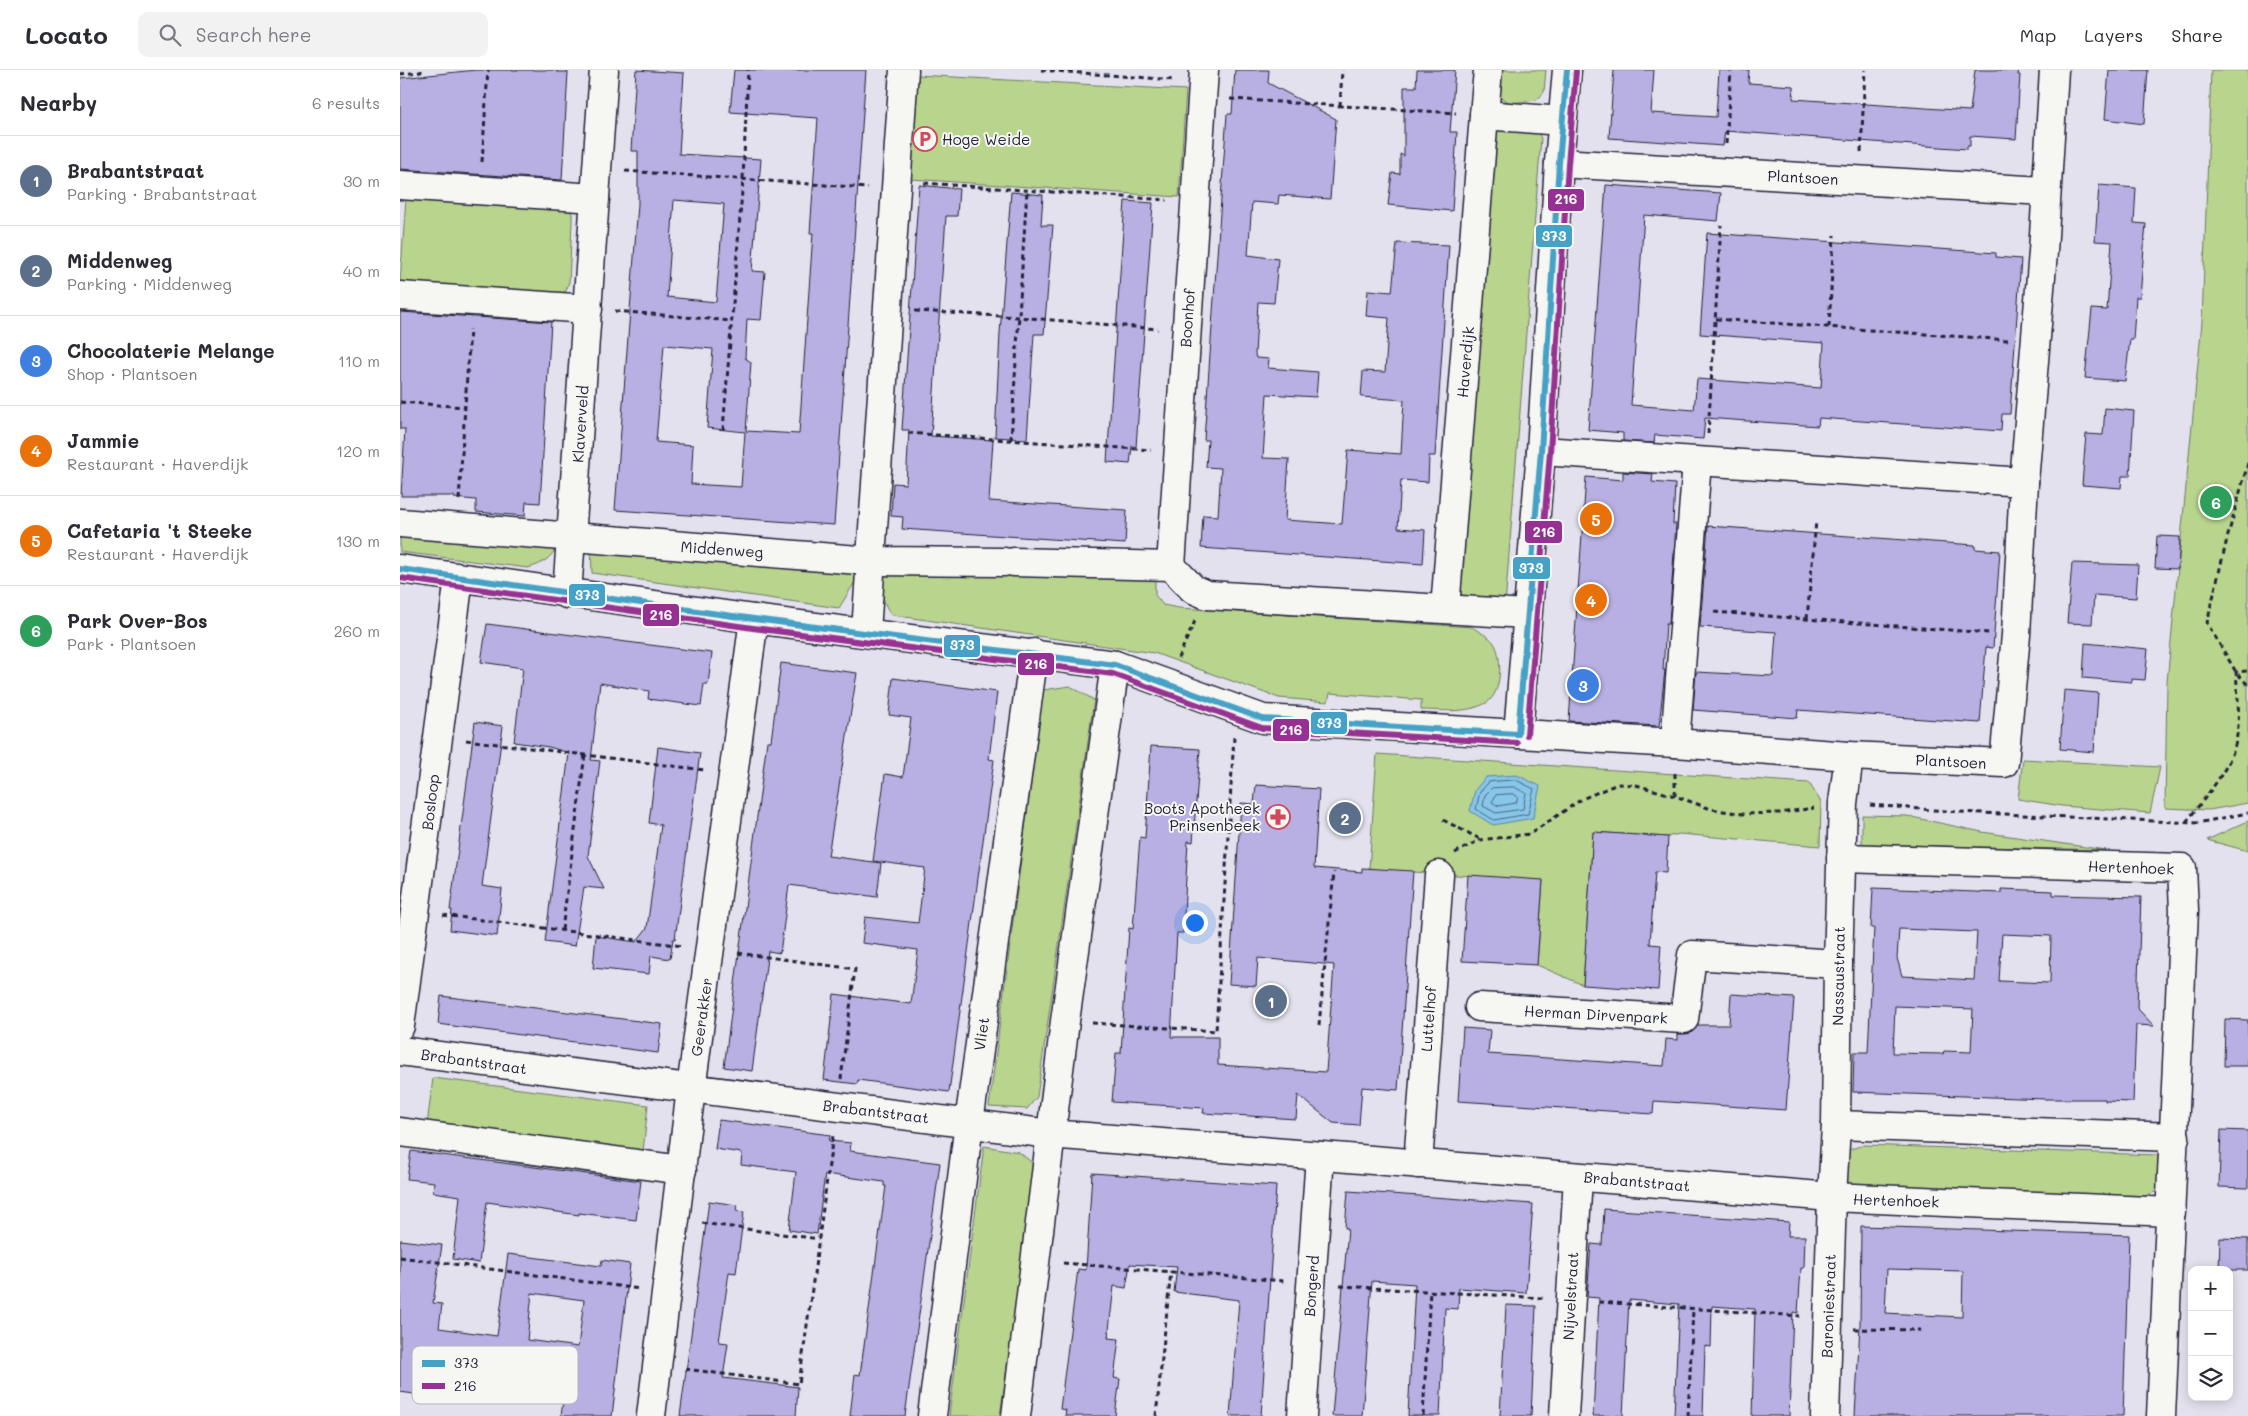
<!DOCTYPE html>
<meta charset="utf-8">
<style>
:root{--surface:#fff;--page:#f2f2f3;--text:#2b2b33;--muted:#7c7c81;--line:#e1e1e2;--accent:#0f766e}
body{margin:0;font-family:Mali,sans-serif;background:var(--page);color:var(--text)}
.controls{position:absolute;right:15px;bottom:15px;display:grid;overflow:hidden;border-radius:10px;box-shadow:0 2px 12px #0003}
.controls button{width:45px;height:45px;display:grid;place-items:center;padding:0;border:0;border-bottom:1px solid var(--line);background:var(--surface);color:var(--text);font:25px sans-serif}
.you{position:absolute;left:794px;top:852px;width:18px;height:18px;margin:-12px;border:4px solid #fff;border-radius:50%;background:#1a73e8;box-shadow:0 0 0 8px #1a73e833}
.badge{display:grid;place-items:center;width:32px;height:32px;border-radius:50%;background:var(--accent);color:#fff;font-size:16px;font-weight:700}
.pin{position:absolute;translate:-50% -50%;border:2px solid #fff;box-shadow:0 1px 5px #0006}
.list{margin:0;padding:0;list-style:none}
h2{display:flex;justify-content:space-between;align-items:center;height:65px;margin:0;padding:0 20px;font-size:21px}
h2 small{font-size:16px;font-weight:400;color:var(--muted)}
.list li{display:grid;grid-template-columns:32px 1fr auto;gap:15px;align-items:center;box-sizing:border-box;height:90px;padding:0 20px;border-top:1px solid var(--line)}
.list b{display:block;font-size:19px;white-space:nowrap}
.list p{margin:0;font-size:16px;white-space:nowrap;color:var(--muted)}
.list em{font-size:16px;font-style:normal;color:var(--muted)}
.icon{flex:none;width:28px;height:28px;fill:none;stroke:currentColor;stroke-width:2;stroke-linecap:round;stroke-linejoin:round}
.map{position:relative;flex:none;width:1848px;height:1346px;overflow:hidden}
header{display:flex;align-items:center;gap:30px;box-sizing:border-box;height:70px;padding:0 25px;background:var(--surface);border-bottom:1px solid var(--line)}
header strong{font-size:24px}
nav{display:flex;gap:28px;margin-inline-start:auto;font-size:18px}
.search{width:350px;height:45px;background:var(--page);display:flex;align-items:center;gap:12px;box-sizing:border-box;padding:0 18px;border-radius:10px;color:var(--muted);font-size:19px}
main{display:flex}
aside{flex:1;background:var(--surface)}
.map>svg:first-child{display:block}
</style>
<header>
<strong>Locato</strong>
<div class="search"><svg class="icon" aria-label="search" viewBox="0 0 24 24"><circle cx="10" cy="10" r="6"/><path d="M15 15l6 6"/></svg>Search here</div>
<nav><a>Map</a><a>Layers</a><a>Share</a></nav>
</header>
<main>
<aside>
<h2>Nearby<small>6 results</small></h2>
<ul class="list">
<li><span class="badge" style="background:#5c6f8a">1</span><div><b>Brabantstraat</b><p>Parking · Brabantstraat</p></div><em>30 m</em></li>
<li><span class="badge" style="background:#5c6f8a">2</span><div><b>Middenweg</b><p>Parking · Middenweg</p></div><em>40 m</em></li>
<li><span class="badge" style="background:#3f7fe0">3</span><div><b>Chocolaterie Melange</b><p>Shop · Plantsoen</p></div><em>110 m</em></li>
<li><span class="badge" style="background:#e8710a">4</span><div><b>Jammie</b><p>Restaurant · Haverdijk</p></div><em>120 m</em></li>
<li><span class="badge" style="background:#e8710a">5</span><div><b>Cafetaria 't Steeke</b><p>Restaurant · Haverdijk</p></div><em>130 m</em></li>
<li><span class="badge" style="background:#2e9e5b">6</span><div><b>Park Over-Bos</b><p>Park · Plantsoen</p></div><em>260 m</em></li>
</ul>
</aside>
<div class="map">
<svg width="1848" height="1346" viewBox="0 0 1848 1346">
<rect width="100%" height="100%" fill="#e3e1ed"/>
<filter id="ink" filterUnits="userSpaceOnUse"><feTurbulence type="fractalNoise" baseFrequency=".02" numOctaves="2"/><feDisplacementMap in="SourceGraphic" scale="10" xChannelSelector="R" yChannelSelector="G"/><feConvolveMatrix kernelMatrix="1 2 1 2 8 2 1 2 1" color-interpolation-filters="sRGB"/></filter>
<g filter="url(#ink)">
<g fill="#b8d48d" stroke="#6d7b64">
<polygon points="1095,0 1146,0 1144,22 1137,30 1111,33 1094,25"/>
<polygon points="1811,0 1848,0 1848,733 1809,740 1765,738 1767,612 1802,252"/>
<polygon points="518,5 786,20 779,127 511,109"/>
<polygon points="1097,59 1136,59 1141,68 1105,536 1060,533 1076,250 1091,62"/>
<polygon points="6,128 166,139 172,143 172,152 169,212 166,221 159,224 0,213"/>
<path d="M0 460 158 475C151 488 143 494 128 498L0 482Z"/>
<polygon points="191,472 456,493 455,512 439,538 192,503"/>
<path d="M483 495 742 509 755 508V525L763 535 779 538 1072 557C1078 561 1090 567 1094 573 1103 587 1102 625 1086 633 1066 644 1042 640 1021 640V630L930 623 928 632 879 628 754 583 492 545C479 530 482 514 483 495Z"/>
<polygon points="670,616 694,630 637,1027 627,1039 589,1037 643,620"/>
<polygon points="977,684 1409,713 1421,732 1420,776 1279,764 1266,767 1193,762 1183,915 1137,895 1143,811 969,799"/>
<polygon points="1623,689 1760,697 1750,743 1662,736 1618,729"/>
<polygon points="1462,745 1507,746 1582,762 1706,780 1462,774"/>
<polygon points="1848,751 1848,781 1807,770"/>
<polygon points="33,1008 248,1035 243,1082 27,1055"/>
<polygon points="1463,1075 1758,1085 1757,1121 1740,1128 1450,1114 1443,1106 1446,1081"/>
<polygon points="584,1076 619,1082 636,1096 600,1346 549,1346"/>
</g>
<polygon fill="#87c6e8" stroke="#5f84a3" points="1117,705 1140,716 1133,748 1093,755 1070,741 1075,720 1086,707"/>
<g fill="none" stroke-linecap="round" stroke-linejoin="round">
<g stroke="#4a6480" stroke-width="1">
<polygon points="1116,710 1134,719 1128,744 1094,750 1076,739 1080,722 1089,712"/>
<polygon points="1114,717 1126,723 1123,739 1096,743 1083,736 1085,725 1092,718"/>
<polygon points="1113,724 1118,727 1116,733 1098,736 1092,732 1096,725"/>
</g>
</g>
<g fill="#b8b0e2" stroke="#22223b" fill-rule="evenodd">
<polygon points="76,0 157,0 157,2 168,2 162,110 0,99 0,8"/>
<path d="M236 0 284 3 279 84 361 89 352 201 365 202 361 250 347 249 345 288 351 292 346 361 399 364 413 163H410L418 48 330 42 334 0H466L434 455 215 440 238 134V81H231ZM274 130 324 134 316 232 267 227ZM264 275 313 279 307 358 345 362 341 417 291 414 293 375 256 372Z"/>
<polygon points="835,0 869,0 868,13 936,49 930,129 879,125 878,134 852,132 848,185 878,189 874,233 858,232 855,284 856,288 869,289 868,298 918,302 916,327 867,324 863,388 889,389 885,450 942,454 948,380 1001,384 1004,330 961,327 963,301 985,302 989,248 966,246 968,220 992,222 997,173 1049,175 1035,386 1029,386 1028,412 1001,410 998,458 1025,460 1023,494 801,478 803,445 818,446 821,398 806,397 808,370 804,370 827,44 832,44"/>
<polygon points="1017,0 1055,0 1050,62 1057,62 1052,141 988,135 992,103 1000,104 1000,84 1004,86 1004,17 1016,17"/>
<polygon points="1214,0 1254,0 1251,43 1316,47 1319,0 1349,0 1348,13 1394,16 1393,29 1570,41 1575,0 1619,0 1618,5 1620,5 1616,69 1570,66 1570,76 1567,76 1567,79 1325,61 1323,76 1209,68"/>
<polygon points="1709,0 1748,0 1744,54 1705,49"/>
<polygon points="519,115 559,119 557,146 546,146 531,366 593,370 589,431 727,440 725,474 502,459 503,447 491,446 493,413 506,414 509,360 502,360"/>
<polygon points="1206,115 1321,123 1318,151 1244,145 1231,335 1294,340 1297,309 1421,318 1424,273 1300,264 1307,163 1596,183 1596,187 1621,189 1610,344 1602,344 1601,361 1419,348 1418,356 1305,348 1303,369 1255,365 1254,373 1223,371 1223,363 1188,360"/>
<polygon points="1699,115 1736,118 1734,153 1746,154 1740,227 1736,227 1733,270 1730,270 1725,311 1685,308 1692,239 1707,240 1712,172 1695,171"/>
<polygon points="611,122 643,125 641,155 653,155 644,264 634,264 627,369 595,367 600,263"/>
<polygon points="725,131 753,133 736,377 732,376 730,394 707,392"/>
<polygon points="0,242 151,252 140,433 126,432 125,446 76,442 76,430 54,428 54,426 1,426 5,359 0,359"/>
<polygon points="1705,338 1734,341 1730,406 1722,406 1721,418 1682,415 1686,364 1703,365"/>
<polygon points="1223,402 1253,404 1252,412 1275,414 1273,454 1276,454 1269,554 1266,554 1263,600 1265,600 1259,656 1169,651 1186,407 1223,410"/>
<polygon points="1308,456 1575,475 1575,479 1600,481 1593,578 1586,577 1580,653 1398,640 1397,648 1293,640 1296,602 1373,606 1376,562 1300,557"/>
<polygon points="1757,466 1780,467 1778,499 1755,498"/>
<polygon points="1672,493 1738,495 1736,528 1694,525 1692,554 1667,553"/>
<polygon points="87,554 312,583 308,614 304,614 301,636 248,629 249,621 200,613 191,690 200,691 188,786 204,819 184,817 175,876 145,872 169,683 149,677 114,672 123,598 81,592"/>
<polygon points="1685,573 1748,579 1745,610 1732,609 1732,612 1683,608"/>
<polygon points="381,593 457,603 428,786 481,793 477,827 389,815 380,883 368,881 352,1001 324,997 367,671 371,671"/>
<polygon points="493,608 597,622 589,689 594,690 549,1022 458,1010 457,1014 424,1010 434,924 511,934 518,880 462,873 465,847 518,853 525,798 473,791 485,704 503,707 511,648 489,645"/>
<polygon points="1664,620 1698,623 1694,682 1660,679"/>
<polygon points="75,652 103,656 82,816 102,819 97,866 50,860 52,840 50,840"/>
<polygon points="751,676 800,679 793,772 788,771 783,863 777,863 771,967 818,967 818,995 926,1002 934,895 858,888 856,916 829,914 841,733 854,734 856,715 919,719 914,798 962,802 962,798 1013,801 998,1020 962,1017 959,1055 933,1053 898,1025 896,1049 803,1043 804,1038 712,1032 716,983 721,983 729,858 733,859 740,767 745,768"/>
<polygon points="258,677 300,683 275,869 273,869 270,889 251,886 249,904 193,898 196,866 236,872 247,858 261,755 249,753"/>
<polygon points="1193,762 1268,767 1266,803 1255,802 1250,874 1261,875 1258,920 1183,915"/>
<polygon points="1068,805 1143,810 1137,895 1062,891"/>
<path d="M1473 818 1601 823V819L1653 821V825L1741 827 1737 938 1754 956 1736 955 1733 1032 1705 1031V1029H1646L1453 1022 1454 982H1468L1474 858H1471ZM1499 859 1577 862 1574 910 1502 906 1497 888ZM1602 864 1651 866 1650 913 1599 911ZM1495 936 1573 939 1571 982 1544 981 1543 984 1493 983Z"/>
<polygon points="1331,924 1394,928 1386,1040 1254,1031 1253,1044 1058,1031 1063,958 1090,960 1088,984 1264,996 1266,969 1278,970 1278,964 1291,963 1298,955 1329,955"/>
<polygon points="41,926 262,954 258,983 38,954"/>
<polygon points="1825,949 1848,950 1848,996 1824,996"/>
<polygon points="319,1050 430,1065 429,1071 451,1073 450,1081 540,1093 505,1346 450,1346 455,1304 460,1305 486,1116 484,1116 484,1112 425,1104 417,1164 389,1160 396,1102 341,1095 342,1083 315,1079"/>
<polygon points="1821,1060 1848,1061 1848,1118 1819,1117"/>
<polygon points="11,1081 241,1111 236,1150 179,1143 179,1145 87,1132 79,1193 53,1189 60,1126 33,1122 34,1112 7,1109"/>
<polygon points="692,1103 876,1116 861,1346 830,1346 839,1230 774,1222 777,1197 730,1194 726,1218 714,1216 708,1268 719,1269 714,1308 720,1309 715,1346 665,1346 666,1340 660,1339 678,1199 686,1200"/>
<polygon points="948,1121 1133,1134 1126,1223 1059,1218 1058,1239 1045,1238 1040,1346 1008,1346 1015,1214 972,1211 962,1346 932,1346 948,1158 945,1158"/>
<polygon points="309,1131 337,1135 336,1141 344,1142 336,1203 329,1202 319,1272 328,1273 323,1308 398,1317 396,1346 280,1346"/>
<polygon points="1204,1139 1389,1152 1388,1166 1405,1166 1404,1198 1401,1198 1398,1243 1393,1242 1389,1346 1352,1346 1355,1239 1312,1236 1311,1277 1305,1276 1303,1346 1274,1346 1279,1234 1229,1230 1223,1346 1193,1346 1199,1228 1187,1227 1191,1174 1202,1175"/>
<path d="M1461 1156 1729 1165 1723 1346H1455L1460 1255ZM1487 1199 1563 1201 1562 1247 1485 1243Z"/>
<polygon points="1820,1168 1848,1169 1848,1200 1819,1200"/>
<path d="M0 1170 42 1175 33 1233 42 1234 39 1258 97 1266 108 1184 201 1196 202 1190 230 1194 212 1346H161L167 1303 119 1296 116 1314 89 1292 28 1283 21 1325 0 1322ZM132 1223 184 1230 178 1277 127 1270Z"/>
<polygon points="1106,1235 1136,1236 1131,1346 1100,1346"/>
</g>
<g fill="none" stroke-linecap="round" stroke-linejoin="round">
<defs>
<g id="minor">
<polyline points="1084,45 1088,0"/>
<polyline points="1159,93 1646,121"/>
<polyline points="0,115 195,128"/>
<polyline points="0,226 188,239"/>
<polyline points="1141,381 1624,412"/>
<polyline points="0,453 471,491 604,492"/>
<polyline points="614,492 771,496 793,519 807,525 1127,544"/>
<polyline points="771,496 804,0"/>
<polyline points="0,499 354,549 715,595 863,649 1275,673 1449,686 1604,693 1616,565 1624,412 1643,182 1654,0"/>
<polyline points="167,524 204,0"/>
<polyline points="1045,539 1084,45 1162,51"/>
<polyline points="466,562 504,0"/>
<polyline points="1118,664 1141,381 1159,93 1167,0"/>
<polyline points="1275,673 1297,392"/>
<polyline points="1441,788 1782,798 1784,840 1761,1346"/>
<polyline points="1079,937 1284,949 1292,885 1438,894"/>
<polyline points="0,956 59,508"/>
<polyline points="0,981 650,1064 1432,1127 1771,1142"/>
<polyline points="1436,1055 1775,1067"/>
<polyline points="0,1062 282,1100"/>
<polyline points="1018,1094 1039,805"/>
<polyline points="251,1346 291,1019 354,549"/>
<polyline points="532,1346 569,1053 634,583"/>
<polyline points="616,1346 665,951 715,595"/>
<polyline points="902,1346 920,1086"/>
<polyline points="1164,1346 1178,1107"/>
<polyline points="1425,1346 1432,1127 1436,1055 1438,892 1443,733 1449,686"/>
</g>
</defs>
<use href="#minor" stroke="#22223b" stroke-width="31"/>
<g stroke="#22223b" stroke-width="3" stroke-dasharray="5 4" stroke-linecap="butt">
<polyline points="641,0 775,10"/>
<polyline points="0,4 21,2 21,0"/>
<polyline points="830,29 1056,43"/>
<polyline points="940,36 942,0"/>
<polyline points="1326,74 1331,0"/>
<polyline points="1461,82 1465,0"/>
<polyline points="82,92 88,0"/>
<polyline points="225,101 468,118"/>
<polyline points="524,113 767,130"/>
<polyline points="215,241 332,251"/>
<polyline points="515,241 618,247 758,259"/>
<polyline points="1316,249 1608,270"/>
<polyline points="1429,257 1434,165"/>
<polyline points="0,332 65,337"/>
<polyline points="323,360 343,109 348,0"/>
<polyline points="508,363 751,380"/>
<polyline points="1308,364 1321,155"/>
<polyline points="611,370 627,120"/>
<polyline points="1848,393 1827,469 1807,553 1836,602 1848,615"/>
<polyline points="59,430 70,259"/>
<polyline points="1314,542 1589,563"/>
<polyline points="1407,549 1416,451"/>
<polyline points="778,588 795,551"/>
<polyline points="66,670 305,700"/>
<polyline points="1275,726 1275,701"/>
<polyline points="1470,735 1559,742 1797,753 1848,743"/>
<polyline points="1043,750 1080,769"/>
<path d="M1786 752C1801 733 1817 714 1828 693 1843 666 1838 631 1836 602L1848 601"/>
<polyline points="1055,783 1080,770 1130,764 1182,729 1217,714 1236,715 1275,726 1311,739 1343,744 1380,743 1414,738"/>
<polyline points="43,845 283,876"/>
<polyline points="162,860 185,684"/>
<polyline points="338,883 455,899 441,1009"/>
<polyline points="692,953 816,961 834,667"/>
<polyline points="919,955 934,802"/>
<polyline points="302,1153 419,1169"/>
<polyline points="0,1187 240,1219"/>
<polyline points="663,1193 884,1211"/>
<polyline points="940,1216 1143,1228"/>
<polyline points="1199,1232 1400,1246"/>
<polyline points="1454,1259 1521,1260"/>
<polyline points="285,1299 399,1314 433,1065"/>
<polyline points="756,1346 771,1201"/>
<polyline points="1023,1346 1030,1221"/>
<polyline points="1288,1346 1293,1239"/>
</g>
<use href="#minor" stroke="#f6f6f2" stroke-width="28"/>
<defs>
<g id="bus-1">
<polyline points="0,499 354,549 715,595 863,649 1118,664"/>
<polyline points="1118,664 1141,381 1159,93 1167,0"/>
</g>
<g id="bus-2">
<polyline points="0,508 353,558 713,604 862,658 1117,673"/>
<polyline points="1127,665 1150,382 1168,94 1176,1"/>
</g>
</defs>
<use href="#bus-1" stroke="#f6f6f2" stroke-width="10"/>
<use href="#bus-2" stroke="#f6f6f2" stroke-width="10"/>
<use href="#bus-1" stroke="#45a1c5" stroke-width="6"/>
<use href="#bus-2" stroke="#953192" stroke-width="6"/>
</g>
</g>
<defs>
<symbol id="parking-ring" viewBox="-11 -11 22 22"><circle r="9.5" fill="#f6f6f2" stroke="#d1495b" stroke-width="1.5"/><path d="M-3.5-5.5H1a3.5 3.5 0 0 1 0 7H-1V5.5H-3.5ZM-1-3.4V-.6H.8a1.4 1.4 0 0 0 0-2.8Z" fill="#d1495b"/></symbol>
<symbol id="pharmacy-ring" viewBox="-11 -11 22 22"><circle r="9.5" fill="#f6f6f2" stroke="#d1495b" stroke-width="1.5"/><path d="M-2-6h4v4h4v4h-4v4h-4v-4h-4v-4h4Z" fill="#d1495b"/></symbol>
</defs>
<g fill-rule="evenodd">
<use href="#parking-ring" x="511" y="55" width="28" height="28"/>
<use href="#pharmacy-ring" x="864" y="733" width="28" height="28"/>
</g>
<g text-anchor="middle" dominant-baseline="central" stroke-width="4" stroke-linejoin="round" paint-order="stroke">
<g font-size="15" fill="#22223b" stroke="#f6f6f2" text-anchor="start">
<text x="542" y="69">Hoge Weide</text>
<text x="860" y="738" text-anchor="end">Boots Apotheek<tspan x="860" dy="17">Prinsenbeek</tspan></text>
</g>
<g font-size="15" fill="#22223b" stroke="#f6f6f2">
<text transform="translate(1403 107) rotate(3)">Plantsoen</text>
<text transform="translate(787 248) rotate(-86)">Boonhof</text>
<text transform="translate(1065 292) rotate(-85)">Haverdijk</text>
<text transform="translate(180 354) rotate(-86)">Klaverveld</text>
<text transform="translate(322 479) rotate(4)">Middenweg</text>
<text transform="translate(1551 691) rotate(3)">Plantsoen</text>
<text transform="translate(30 732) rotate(-83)">Bosloop</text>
<text transform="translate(1731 797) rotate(2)">Hertenhoek</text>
<text transform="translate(1438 906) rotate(-89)">Nassaustraat</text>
<text transform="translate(1196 944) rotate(3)">Herman Dirvenpark</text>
<text transform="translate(301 947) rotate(-82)">Geerakker</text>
<text transform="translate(1028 949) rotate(-86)">Luttelhof</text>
<text transform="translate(581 964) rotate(-82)">Vliet</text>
<text transform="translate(74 991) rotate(8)">Brabantstraat</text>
<text transform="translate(476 1041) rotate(7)">Brabantstraat</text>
<text transform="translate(1237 1111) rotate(5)">Brabantstraat</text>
<text transform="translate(1496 1130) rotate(2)">Hertenhoek</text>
<text transform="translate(911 1216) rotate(-86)">Bongerd</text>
<text transform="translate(1170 1226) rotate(-87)">Nijvelstraat</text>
<text transform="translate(1428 1236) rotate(-88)">Baroniestraat</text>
</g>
</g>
<rect x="12" y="1276" width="166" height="58" rx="8" fill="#f6f6f2" stroke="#b6b6bb" stroke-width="1"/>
<rect x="22" y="1290" width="23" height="7" fill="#45a1c5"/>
<rect x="22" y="1313" width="23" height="6" fill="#953192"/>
<g font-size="14" fill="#22223b">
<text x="54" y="1298">373</text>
<text x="54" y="1321">216</text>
</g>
<g stroke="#f6f6f2" stroke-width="2">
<rect x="1147" y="118" width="38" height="24" rx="5" fill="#953192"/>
<rect x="1135" y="154" width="38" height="24" rx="5" fill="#45a1c5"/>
<rect x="1124" y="450" width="39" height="24" rx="5" fill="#953192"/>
<rect x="1112" y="486" width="39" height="24" rx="5" fill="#45a1c5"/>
<rect x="168" y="513" width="38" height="24" rx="5" fill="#45a1c5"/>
<rect x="242" y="533" width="38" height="24" rx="5" fill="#953192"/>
<rect x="543" y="564" width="38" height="24" rx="5" fill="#45a1c5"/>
<rect x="617" y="582" width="38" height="24" rx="5" fill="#953192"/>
<rect x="910" y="641" width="38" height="24" rx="5" fill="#45a1c5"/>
<rect x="872" y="648" width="38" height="24" rx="5" fill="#953192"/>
</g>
<g font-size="14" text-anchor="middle" font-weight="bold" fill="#fff">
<text x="1166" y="134">216</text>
<text x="1154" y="171">373</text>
<text x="1144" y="467">216</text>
<text x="1131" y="503">373</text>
<text x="187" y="530">373</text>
<text x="261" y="550">216</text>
<text x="562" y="580">373</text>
<text x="636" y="599">216</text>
<text x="929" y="658">373</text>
<text x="891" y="665">216</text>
</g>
</svg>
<div class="controls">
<button>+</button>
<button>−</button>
<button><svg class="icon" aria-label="layers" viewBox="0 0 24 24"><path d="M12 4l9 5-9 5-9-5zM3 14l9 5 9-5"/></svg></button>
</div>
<div class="you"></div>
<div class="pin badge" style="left:871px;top:931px;background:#5c6f8a">1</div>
<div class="pin badge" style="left:945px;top:748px;background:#5c6f8a">2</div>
<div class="pin badge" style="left:1183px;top:615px;background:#3f7fe0">3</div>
<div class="pin badge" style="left:1191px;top:530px;background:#e8710a">4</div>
<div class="pin badge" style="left:1196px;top:449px;background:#e8710a">5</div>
<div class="pin badge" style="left:1816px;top:432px;background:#2e9e5b">6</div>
</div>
</main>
